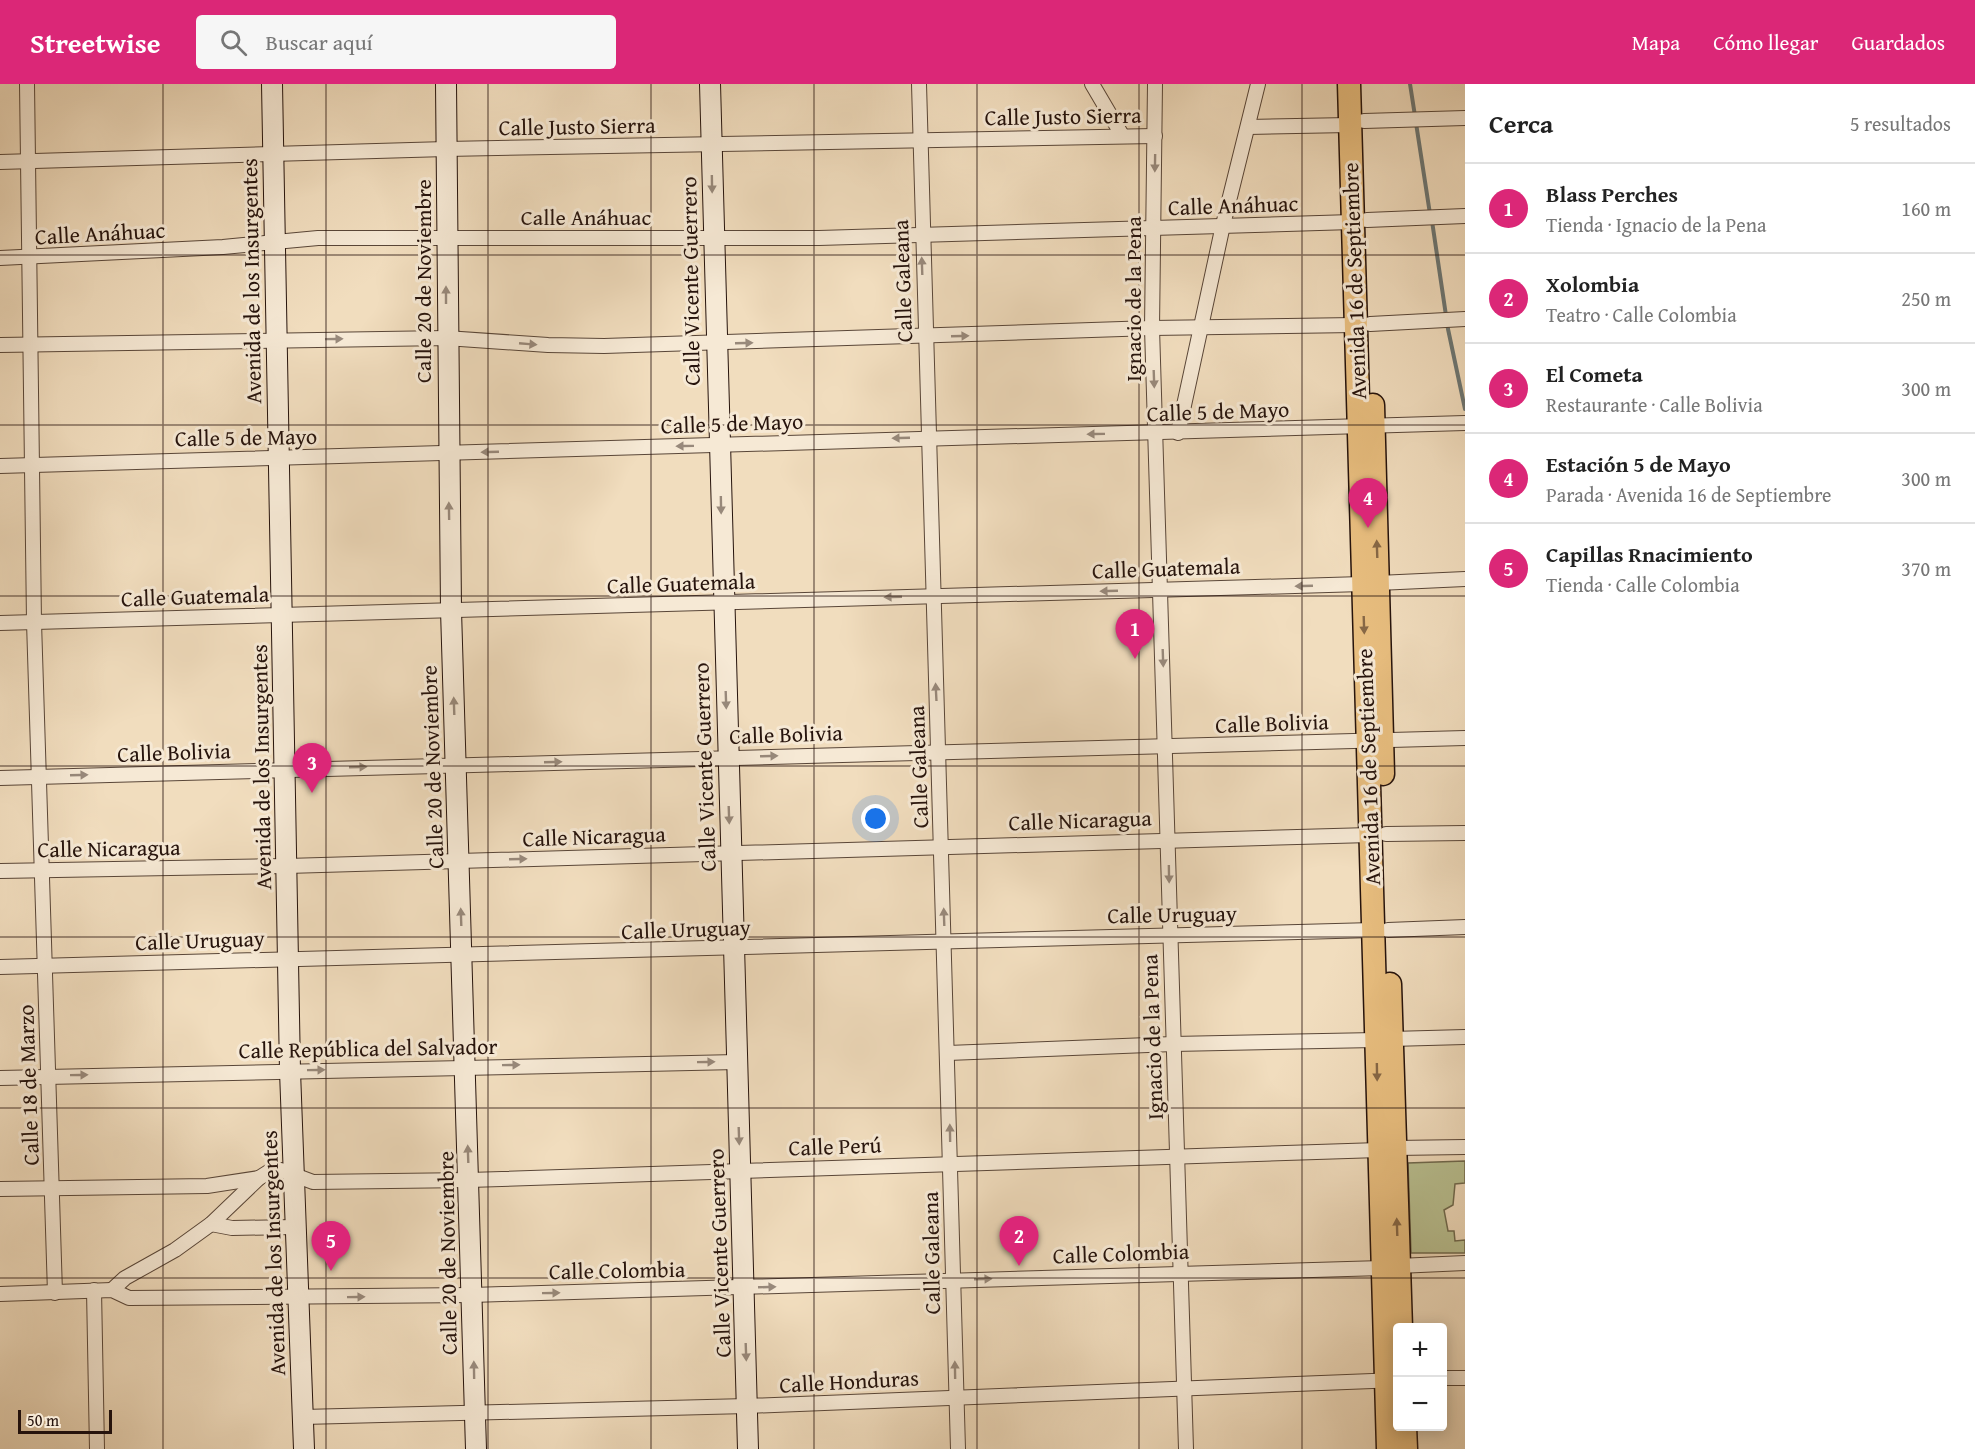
<!DOCTYPE html>
<html lang="es">
<meta charset="utf-8">
<style>
:root{--surface:#fff;--page:#f6f6f6;--text:#222;--muted:#767676;--line:#e0e0e0;--accent:#db2777}
body{margin:0;font-family:"Gentium Book Plus",serif;background:var(--page);color:var(--text)}
.controls{position:absolute;right:18px;bottom:18px;display:grid;overflow:hidden;border-radius:6px;box-shadow:0 3px 15px #0003}
.controls button{width:54px;height:54px;display:grid;place-items:center;padding:0;border:0;border-bottom:2px solid var(--line);background:var(--surface);color:var(--text);font:30px sans-serif}
.scale{position:absolute;left:18px;bottom:15px;width:94px;box-sizing:border-box;padding-left:6px;border:3px solid #26130c;border-top:0;font-size:16px;line-height:21px;white-space:nowrap;color:#26130c;-webkit-text-stroke:4px #f6e9d5;paint-order:stroke}
.you{position:absolute;left:876px;top:735px;width:21px;height:21px;margin:-15px;border:4px solid #fff;border-radius:50%;background:#1a73e8;box-shadow:0 0 0 9px #1a73e833}
.badge{display:grid;place-items:center;width:39px;height:39px;border-radius:50%;background:var(--accent);color:#fff;font-size:20px;font-weight:700}
.pin{position:absolute;translate:-50% -50px;filter:drop-shadow(0 2px 3px #0008)}
.pin::after{content:'';position:absolute;top:32px;width:21px;height:18px;background:inherit;clip-path:polygon(0 0,100% 0,50% 100%)}
.list{margin:0;padding:0;list-style:none}
h2{display:flex;justify-content:space-between;align-items:center;height:78px;margin:0;padding:0 24px;font-size:26px}
h2 small{font-size:20px;font-weight:400;color:var(--muted)}
.list li{display:grid;grid-template-columns:39px 1fr auto;gap:18px;align-items:center;box-sizing:border-box;height:90px;padding:0 24px;border-top:2px solid var(--line)}
.list b{display:block;font-size:22px;white-space:nowrap}
.list p{margin:0;font-size:20px;white-space:nowrap;color:var(--muted)}
.list em{font-size:20px;font-style:normal;color:var(--muted)}
.icon{flex:none;width:33px;height:33px;fill:none;stroke:currentColor;stroke-width:2;stroke-linecap:round;stroke-linejoin:round}
.map{position:relative;flex:none;width:1465px;height:1365px;overflow:hidden}
header{display:flex;align-items:center;gap:36px;box-sizing:border-box;height:84px;padding:0 30px;background:var(--accent);color:#fff}
header strong{font-size:28px}
nav{display:flex;gap:33px;margin-inline-start:auto;font-size:21px}
.search{width:420px;height:54px;background:var(--page);display:flex;align-items:center;gap:15px;box-sizing:border-box;padding:0 21px;border-radius:6px;color:var(--muted);font-size:22px}
main{display:flex}
aside{flex:1;background:var(--surface)}
.map>svg:first-child{display:block}
</style>
<header>
<strong>Streetwise</strong>
<div class="search"><svg class="icon" aria-label="search" viewBox="0 0 24 24"><circle cx="10" cy="10" r="6"/><path d="M15 15l6 6"/></svg>Buscar aquí</div>
<nav><a>Mapa</a><a>Cómo llegar</a><a>Guardados</a></nav>
</header>
<main>
<div class="map">
<svg width="1465" height="1365" viewBox="0 0 1465 1365">
<rect width="100%" height="100%" fill="#f1ddbe"/>
<filter id="stains"><feTurbulence type="fractalNoise" baseFrequency=".00333" numOctaves="4"/><feColorMatrix values="0 0 0 0 .2 0 0 0 0 .09 0 0 0 0 .02 0 0 0 .5 -.17"/></filter>
<radialGradient id="worn" r=".72"><stop offset=".6" stop-color="#630" stop-opacity="0"/><stop offset="1" stop-color="#630" stop-opacity=".3"/></radialGradient>
<polygon fill="#b9c192" stroke="#706a4f" stroke-width="1.5" points="1465,1077 1465,1099 1455,1100 1453,1121 1444,1126 1448,1147 1454,1147 1455,1157 1465,1156 1465,1169 1411,1169 1408,1079"/>
<g fill="none" stroke-linecap="round" stroke-linejoin="round">
<g stroke="#6d7774" stroke-width="4">
<polyline points="1410,0 1415,32"/>
<polyline points="1416,39 1430,130"/>
<polyline points="1432,137 1448,245 1465,325"/>
</g>
<defs>
<g id="street">
<polyline points="27,0 34,538 55,1209"/>
<polyline points="919,0 958,1365"/>
<polyline points="1092,0 1122,51"/>
<polyline points="1155,0 1152,244 1186,1365"/>
<polyline points="1364,37 1465,34"/>
<polyline points="1248,43 1349,41"/>
<polyline points="0,78 446,65 1155,52"/>
<polyline points="1367,136 1465,132"/>
<polyline points="0,174 223,163 318,154 819,154 1352,138"/>
<polyline points="1370,240 1465,235"/>
<polyline points="0,261 446,254 548,261 604,262 1152,244 1355,241"/>
<polyline points="1178,349 1223,141 1258,0"/>
<polyline points="0,382 1465,339"/>
<polyline points="1378,499 1465,495"/>
<polyline points="0,539 1362,500"/>
<polyline points="0,694 1465,654"/>
<polyline points="1386,750 1465,749"/>
<polyline points="0,787 287,782 1370,751"/>
<polyline points="1388,846 1465,843"/>
<polyline points="0,883 1373,846"/>
<polyline points="1391,955 1465,953"/>
<polyline points="948,969 1173,960 1376,956"/>
<polyline points="0,994 737,978"/>
<polyline points="1395,1064 1465,1063"/>
<polyline points="0,1105 207,1102 259,1094"/>
<polyline points="211,1140 232,1144 295,1143"/>
<polyline points="1398,1182 1465,1179"/>
<polyline points="94,1206 97,1365"/>
<polyline points="112,1206 125,1194 175,1166 211,1140 259,1094 270,1087 281,1086 313,1098 469,1096 1379,1066"/>
<polyline points="0,1210 112,1206 129,1214 472,1211 1382,1184"/>
<polyline points="1442,1294 1465,1294"/>
<polyline points="303,1333 747,1322 1398,1296"/>
</g>
<g id="secondary">
<polyline points="272,0 290,987 304,1365"/>
<polyline points="446,0 451,526 476,1365"/>
<polyline points="710,0 748,1365"/>
</g>
<g id="primary">
<polyline points="1349,0 1388,1365"/>
<polyline points="1373,321 1383,690"/>
<polyline points="1390,900 1401,1244"/>
<polyline points="1405,1342 1406,1365"/>
</g>
</defs>
<use href="#street" stroke="#594638" stroke-width="16"/>
<use href="#secondary" stroke="#26130c" stroke-width="22"/>
<use href="#primary" stroke="#26130c" stroke-width="25"/>
<use href="#street" stroke="#f6e9d5" stroke-width="14"/>
<use href="#secondary" stroke="#f6e9d5" stroke-width="20"/>
<use href="#primary" stroke="#e8be7f" stroke-width="22"/>
</g>
<defs><path id="oneway-solid" d="M-6-.8H1V-3.2L6.5 0L1 3.2V.8H-6Z" transform="scale(1.5)"/></defs>
<g fill="#98897b">
<use href="#oneway-solid" transform="translate(1155 79) rotate(91)"/>
<use href="#oneway-solid" transform="translate(712 100) rotate(89)"/>
<use href="#oneway-solid" transform="translate(922 182) rotate(-92)"/>
<use href="#oneway-solid" transform="translate(446 211) rotate(-90)"/>
<use href="#oneway-solid" transform="translate(960 252) rotate(-2)"/>
<use href="#oneway-solid" transform="translate(334 255) rotate(-1)"/>
<use href="#oneway-solid" transform="translate(744 259) rotate(-2)"/>
<use href="#oneway-solid" transform="translate(528 260) rotate(5)"/>
<use href="#oneway-solid" transform="translate(1154 295) rotate(88)"/>
<use href="#oneway-solid" transform="translate(1096 350) rotate(179)"/>
<use href="#oneway-solid" transform="translate(901 354) rotate(178)"/>
<use href="#oneway-solid" transform="translate(685 362) rotate(179)"/>
<use href="#oneway-solid" transform="translate(490 368) rotate(178)"/>
<use href="#oneway-solid" transform="translate(721 421) rotate(89)"/>
<use href="#oneway-solid" transform="translate(449 427) rotate(-91)"/>
<use href="#oneway-solid" transform="translate(1304 502) rotate(178)"/>
<use href="#oneway-solid" transform="translate(1109 507) rotate(178)"/>
<use href="#oneway-solid" transform="translate(893 513) rotate(178)"/>
<use href="#oneway-solid" transform="translate(1163 574) rotate(88)"/>
<use href="#oneway-solid" transform="translate(936 608) rotate(-93)"/>
<use href="#oneway-solid" transform="translate(726 616) rotate(88)"/>
<use href="#oneway-solid" transform="translate(454 622) rotate(-92)"/>
<use href="#oneway-solid" transform="translate(769 672) rotate(-2)"/>
<use href="#oneway-solid" transform="translate(553 678) rotate(-2)"/>
<use href="#oneway-solid" transform="translate(358 683) rotate(-2)"/>
<use href="#oneway-solid" transform="translate(79 691) rotate(-2)"/>
<use href="#oneway-solid" transform="translate(729 731) rotate(88)"/>
<use href="#oneway-solid" transform="translate(518 775) rotate(-2)"/>
<use href="#oneway-solid" transform="translate(1169 790) rotate(89)"/>
<use href="#oneway-solid" transform="translate(461 833) rotate(-92)"/>
<use href="#oneway-solid" transform="translate(944 833) rotate(-92)"/>
<use href="#oneway-solid" transform="translate(706 978) rotate(-1)"/>
<use href="#oneway-solid" transform="translate(511 981) rotate(-1)"/>
<use href="#oneway-solid" transform="translate(316 986) rotate(-1)"/>
<use href="#oneway-solid" transform="translate(79 991) rotate(-1)"/>
<use href="#oneway-solid" transform="translate(950 1049) rotate(-91)"/>
<use href="#oneway-solid" transform="translate(739 1052) rotate(88)"/>
<use href="#oneway-solid" transform="translate(468 1070) rotate(-92)"/>
<use href="#oneway-solid" transform="translate(983 1195) rotate(-2)"/>
<use href="#oneway-solid" transform="translate(767 1203) rotate(-2)"/>
<use href="#oneway-solid" transform="translate(551 1209) rotate(-1)"/>
<use href="#oneway-solid" transform="translate(356 1213) rotate(-1)"/>
<use href="#oneway-solid" transform="translate(746 1268) rotate(88)"/>
<use href="#oneway-solid" transform="translate(474 1286) rotate(-91)"/>
<use href="#oneway-solid" transform="translate(955 1286) rotate(-91)"/>
</g>
<g fill="#876846">
<use href="#oneway-solid" transform="translate(1377 465) rotate(-92)"/>
<use href="#oneway-solid" transform="translate(1364 541) rotate(88)"/>
<use href="#oneway-solid" transform="translate(1377 988) rotate(89)"/>
<use href="#oneway-solid" transform="translate(1397 1143) rotate(-92)"/>
</g>
<path fill="none" stroke="#26130c" stroke-width="1.5" stroke-opacity="0.55" d="M163 0V1365M326 0V1365M488 0V1365M651 0V1365M814 0V1365M977 0V1365M1139 0V1365M1302 0V1365M0 171H1465M0 341H1465M0 512H1465M0 682H1465M0 853H1465M0 1024H1465M0 1194H1465"/>
<g text-anchor="middle" dominant-baseline="central" stroke-width="6" stroke-linejoin="round" paint-order="stroke">
<g font-size="22" fill="#26130c" stroke="#f6e9d5">
<text transform="translate(1063 32) rotate(-1)">Calle Justo Sierra</text>
<text transform="translate(577 42) rotate(-1)">Calle Justo Sierra</text>
<text transform="translate(1233 121) rotate(-2)">Calle Anáhuac</text>
<text x="586" y="133">Calle Anáhuac</text>
<text transform="translate(100 149) rotate(-3)">Calle Anáhuac</text>
<text transform="translate(251 197) rotate(-91)">Avenida de los Insurgentes</text>
<text transform="translate(423 197) rotate(-90)">Calle 20 de Noviembre</text>
<text transform="translate(690 197) rotate(-91)">Calle Vicente Guerrero</text>
<text transform="translate(902 197) rotate(-92)">Calle Galeana</text>
<text transform="translate(1354 197) rotate(-92)">Avenida 16 de Septiembre</text>
<text transform="translate(1133 215) rotate(-90)">Ignacio de la Pena</text>
<text transform="translate(1218 327) rotate(-2)">Calle 5 de Mayo</text>
<text transform="translate(732 339) rotate(-2)">Calle 5 de Mayo</text>
<text transform="translate(246 353) rotate(-1)">Calle 5 de Mayo</text>
<text transform="translate(1166 484) rotate(-2)">Calle Guatemala</text>
<text transform="translate(681 499) rotate(-2)">Calle Guatemala</text>
<text transform="translate(195 512) rotate(-2)">Calle Guatemala</text>
<text transform="translate(1272 639) rotate(-2)">Calle Bolivia</text>
<text transform="translate(786 650) rotate(-2)">Calle Bolivia</text>
<text transform="translate(174 668) rotate(-2)">Calle Bolivia</text>
<text transform="translate(261 683) rotate(-91)">Avenida de los Insurgentes</text>
<text transform="translate(432 683) rotate(-92)">Calle 20 de Noviembre</text>
<text transform="translate(704 683) rotate(-92)">Calle Vicente Guerrero</text>
<text transform="translate(918 683) rotate(-92)">Calle Galeana</text>
<text transform="translate(1368 683) rotate(-92)">Avenida 16 de Septiembre</text>
<text transform="translate(1080 736) rotate(-2)">Calle Nicaragua</text>
<text transform="translate(594 752) rotate(-2)">Calle Nicaragua</text>
<text transform="translate(109 764) rotate(-1)">Calle Nicaragua</text>
<text transform="translate(1172 830) rotate(-1)">Calle Uruguay</text>
<text transform="translate(686 845) rotate(-2)">Calle Uruguay</text>
<text transform="translate(200 856) rotate(-2)">Calle Uruguay</text>
<text transform="translate(1152 953) rotate(-92)">Ignacio de la Pena</text>
<text transform="translate(368 964) rotate(-1)">Calle República del Salvador</text>
<text transform="translate(28 1001) rotate(-92)">Calle 18 de Marzo</text>
<text transform="translate(835 1062) rotate(-2)">Calle Perú</text>
<text transform="translate(273 1169) rotate(-92)">Avenida de los Insurgentes</text>
<text transform="translate(447 1169) rotate(-91)">Calle 20 de Noviembre</text>
<text transform="translate(719 1169) rotate(-92)">Calle Vicente Guerrero</text>
<text transform="translate(931 1169) rotate(-91)">Calle Galeana</text>
<text transform="translate(1121 1169) rotate(-2)">Calle Colombia</text>
<text transform="translate(617 1186) rotate(-1)">Calle Colombia</text>
<text transform="translate(849 1297) rotate(-3)">Calle Honduras</text>
</g>
</g>
<rect width="100%" height="100%" filter="url(#stains)"/>
<rect width="100%" height="100%" fill="url(#worn)"/>
</svg>
<div class="controls">
<button>+</button>
<button>−</button>
</div>
<div class="scale">50 m</div>
<div class="you"></div>
<div class="pin badge" style="left:1135px;top:575px">1</div>
<div class="pin badge" style="left:1019px;top:1182px">2</div>
<div class="pin badge" style="left:312px;top:709px">3</div>
<div class="pin badge" style="left:1368px;top:444px">4</div>
<div class="pin badge" style="left:331px;top:1187px">5</div>
</div>
<aside>
<h2>Cerca<small>5 resultados</small></h2>
<ul class="list">
<li><span class="badge">1</span><div><b>Blass Perches</b><p>Tienda · Ignacio de la Pena</p></div><em>160 m</em></li>
<li><span class="badge">2</span><div><b>Xolombia</b><p>Teatro · Calle Colombia</p></div><em>250 m</em></li>
<li><span class="badge">3</span><div><b>El Cometa</b><p>Restaurante · Calle Bolivia</p></div><em>300 m</em></li>
<li><span class="badge">4</span><div><b>Estación 5 de Mayo</b><p>Parada · Avenida 16 de Septiembre</p></div><em>300 m</em></li>
<li><span class="badge">5</span><div><b>Capillas Rnacimiento</b><p>Tienda · Calle Colombia</p></div><em>370 m</em></li>
</ul>
</aside>
</main>
